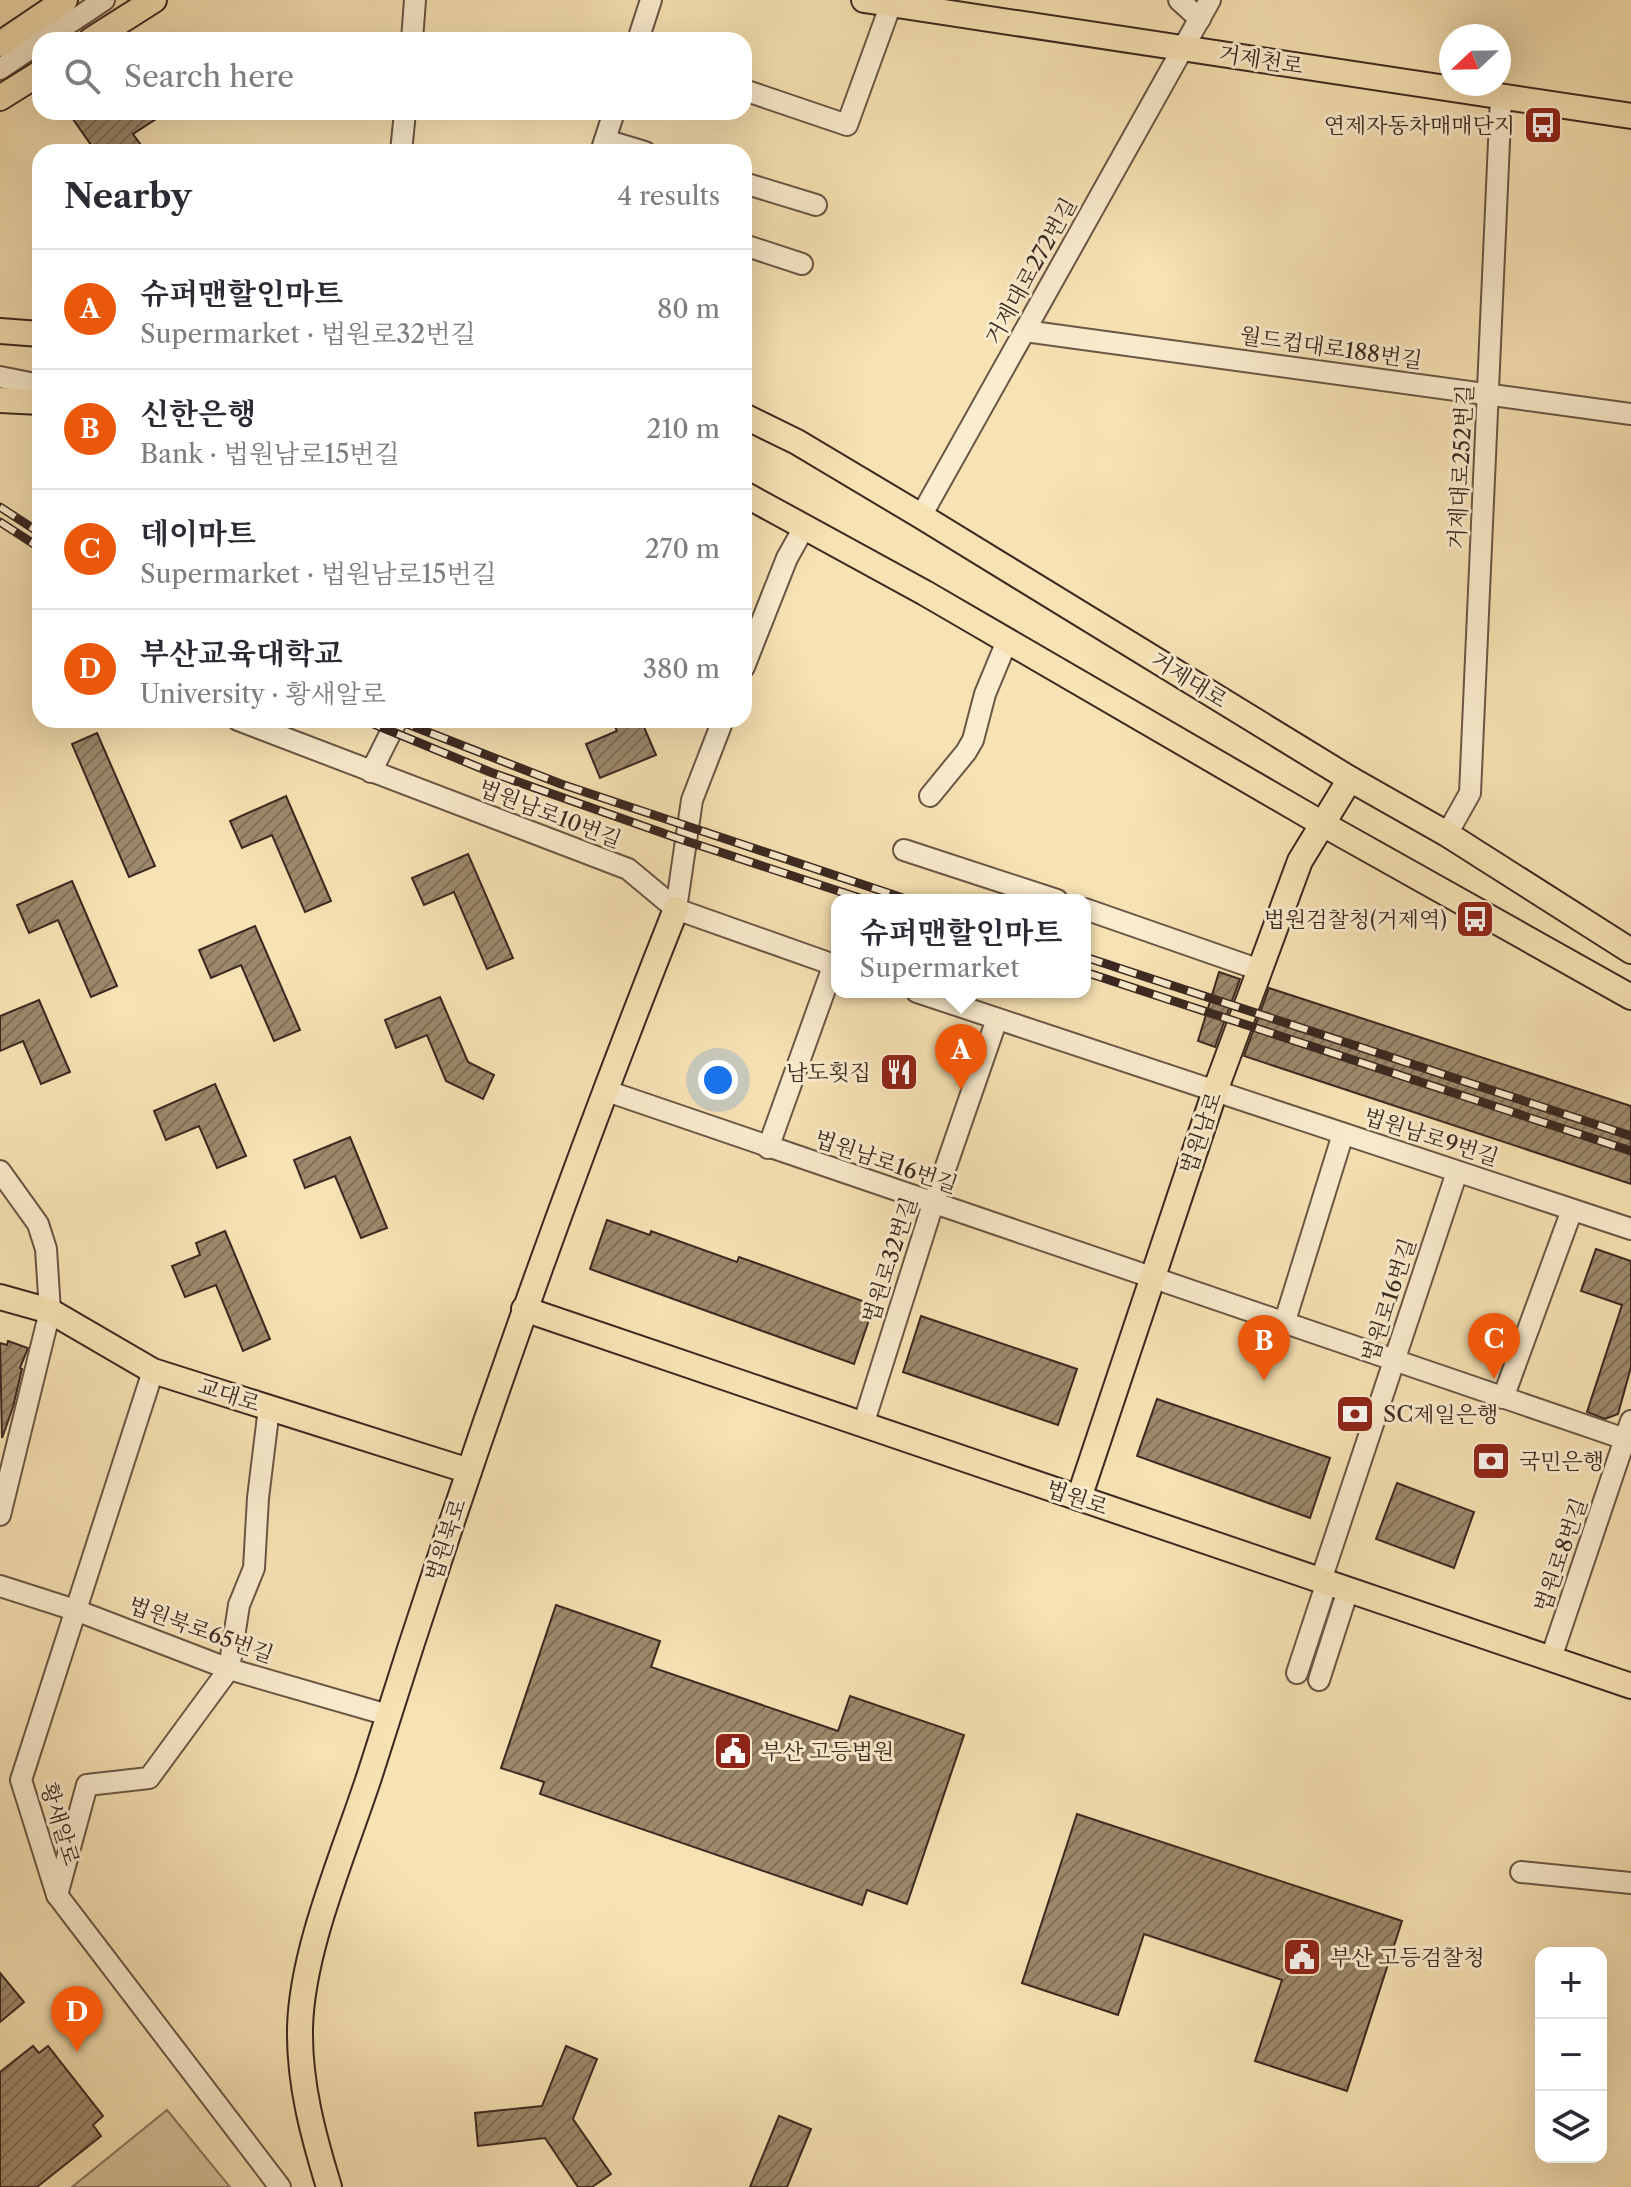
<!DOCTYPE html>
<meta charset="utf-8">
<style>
:root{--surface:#fff;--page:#f2f2f3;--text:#2b2b33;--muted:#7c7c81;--line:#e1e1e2;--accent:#ea580c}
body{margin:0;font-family:"Libre Caslon Text","Noto Serif KR",serif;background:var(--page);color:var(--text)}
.controls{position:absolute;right:24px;bottom:24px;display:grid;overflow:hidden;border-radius:16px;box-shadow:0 8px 32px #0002}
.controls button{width:72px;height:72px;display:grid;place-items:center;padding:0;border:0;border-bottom:2px solid var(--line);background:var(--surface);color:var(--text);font:40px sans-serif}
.compass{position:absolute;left:1439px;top:24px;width:72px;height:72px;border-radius:50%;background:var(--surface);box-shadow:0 8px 32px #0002;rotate:248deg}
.you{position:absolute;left:718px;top:1080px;width:28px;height:28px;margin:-20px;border:6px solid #fff;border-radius:50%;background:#1a73e8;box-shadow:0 0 0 12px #1a73e833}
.badge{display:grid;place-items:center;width:52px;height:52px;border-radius:50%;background:var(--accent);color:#fff;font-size:26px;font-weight:700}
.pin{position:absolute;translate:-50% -66px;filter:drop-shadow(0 2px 4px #0008)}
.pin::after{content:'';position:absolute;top:42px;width:28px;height:24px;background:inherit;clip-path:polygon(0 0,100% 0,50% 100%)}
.popup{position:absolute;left:831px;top:894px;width:260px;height:104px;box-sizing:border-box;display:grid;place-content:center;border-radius:16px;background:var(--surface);filter:drop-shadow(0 2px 6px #0005);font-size:26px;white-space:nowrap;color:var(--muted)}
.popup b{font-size:30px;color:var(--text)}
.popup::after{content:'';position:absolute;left:50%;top:100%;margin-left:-16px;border:16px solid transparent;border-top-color:var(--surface)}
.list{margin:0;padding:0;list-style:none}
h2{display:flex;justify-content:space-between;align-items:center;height:104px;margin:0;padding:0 32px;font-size:34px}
h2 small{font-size:26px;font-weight:400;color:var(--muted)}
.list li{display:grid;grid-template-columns:52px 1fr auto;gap:24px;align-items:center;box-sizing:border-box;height:120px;padding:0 32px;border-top:2px solid var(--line)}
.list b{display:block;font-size:30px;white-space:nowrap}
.list p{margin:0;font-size:26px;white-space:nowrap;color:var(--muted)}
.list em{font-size:26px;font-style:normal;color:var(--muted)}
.icon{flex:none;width:44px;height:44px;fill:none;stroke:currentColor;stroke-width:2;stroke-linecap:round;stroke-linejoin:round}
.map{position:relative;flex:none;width:1631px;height:2187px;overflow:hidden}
.search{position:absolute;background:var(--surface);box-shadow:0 8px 32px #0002;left:32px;top:32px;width:720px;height:88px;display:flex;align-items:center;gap:20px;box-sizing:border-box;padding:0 28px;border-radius:24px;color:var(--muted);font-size:30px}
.panel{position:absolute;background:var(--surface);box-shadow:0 8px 32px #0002;left:32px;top:144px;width:720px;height:584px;border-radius:24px}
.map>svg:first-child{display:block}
</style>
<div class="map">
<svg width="1631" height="2187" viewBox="0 0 1631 2187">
<defs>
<pattern id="building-hatch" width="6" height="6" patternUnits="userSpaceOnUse" patternTransform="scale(2)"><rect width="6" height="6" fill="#9d896c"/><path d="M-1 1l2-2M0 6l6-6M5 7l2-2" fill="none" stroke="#817058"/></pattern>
</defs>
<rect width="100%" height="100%" fill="#f7e2b3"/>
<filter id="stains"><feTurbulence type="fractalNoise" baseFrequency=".0025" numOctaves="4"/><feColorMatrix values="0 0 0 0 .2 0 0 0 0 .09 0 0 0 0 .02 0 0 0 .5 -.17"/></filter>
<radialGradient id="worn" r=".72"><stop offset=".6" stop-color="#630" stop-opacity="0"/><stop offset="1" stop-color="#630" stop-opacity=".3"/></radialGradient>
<polygon fill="#d7c29a" stroke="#89755d" stroke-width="2" points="167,2110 230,2187 72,2187"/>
<g fill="url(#building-hatch)" stroke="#3b2820" stroke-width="2">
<polygon points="68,112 167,112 133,134 146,152 96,152"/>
<polygon points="612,720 641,720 656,755 600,778 586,744 617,731"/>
<polygon points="97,733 155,866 129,877 72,744"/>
<polygon points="286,796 331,901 305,912 272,835 242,848 230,821"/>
<polygon points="468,854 513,958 487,969 454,892 424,905 412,878"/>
<polygon points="72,881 117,986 91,997 58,920 29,933 17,905"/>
<polygon points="255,926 300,1030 274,1041 241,965 211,978 199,950"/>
<polygon points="1219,972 1240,979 1215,1047 1198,1041"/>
<polygon points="1269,988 1631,1106 1631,1184 1244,1056"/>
<polygon points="440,997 468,1062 494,1075 483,1099 446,1081 427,1035 396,1048 385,1020"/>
<polygon points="39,1000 70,1072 41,1084 23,1041 0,1051 0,1016"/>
<polygon points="215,1084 246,1156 217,1168 199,1126 166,1140 154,1111"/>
<polygon points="350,1137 387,1228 361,1238 335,1176 305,1188 294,1160"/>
<polygon points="607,1220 650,1235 651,1231 737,1262 739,1257 874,1305 854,1364 590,1269"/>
<polygon points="225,1231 270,1339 243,1351 216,1285 185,1297 172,1266 200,1255 196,1243"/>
<polygon points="1596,1249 1631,1261 1631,1367 1618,1414 1605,1419 1587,1412 1622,1305 1581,1291"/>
<polygon points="921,1316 1077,1369 1058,1425 903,1372"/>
<polygon points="8,1341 28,1348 20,1368 22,1369 13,1407 2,1438 0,1343 7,1345"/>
<polygon points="1157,1399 1330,1458 1310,1518 1137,1456"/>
<polygon points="1397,1483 1474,1512 1454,1568 1376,1539"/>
<polygon points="556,1605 660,1641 651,1667 838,1731 850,1696 964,1735 907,1904 867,1890 862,1905 540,1794 544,1782 501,1768"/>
<polygon points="1077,1814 1402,1921 1347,2091 1255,2061 1282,1980 1144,1934 1118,2015 1022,1983"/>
<polygon points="0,1973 24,2002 0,2022"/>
<polygon points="33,2046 39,2053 48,2046 103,2116 93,2125 101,2136 37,2187 0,2187 0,2072"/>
<polygon points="566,2046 597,2059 573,2119 611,2174 592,2187 578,2187 545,2138 478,2146 475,2113 542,2106"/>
<polygon points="779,2116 811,2129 787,2187 750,2187"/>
</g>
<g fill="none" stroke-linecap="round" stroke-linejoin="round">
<defs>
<g id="minor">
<polyline points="1179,0 1200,19"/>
<polyline points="44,40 104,0"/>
<polyline points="412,40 415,0"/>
<polyline points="638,40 651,0"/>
<polyline points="0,69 40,42"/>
<polyline points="744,90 847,125 891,4"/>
<polyline points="605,140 645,152"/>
<polyline points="401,152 405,112"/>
<polyline points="601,152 614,112"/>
<polyline points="744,183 816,205"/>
<polyline points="744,245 802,264"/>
<polyline points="1025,331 1631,414"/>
<polyline points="0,377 40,385"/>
<polyline points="921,516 1210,0"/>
<polyline points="744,667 787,558 805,526"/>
<polyline points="238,720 628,869 676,909 837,966"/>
<polyline points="371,772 397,720"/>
<polyline points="930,796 966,752 973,740 985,694 1007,641"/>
<polyline points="1447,834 1470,793 1501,97"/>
<polyline points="904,850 1057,900"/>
<polyline points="676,909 692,800 723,720"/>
<polyline points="1085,909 1260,970"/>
<polyline points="917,992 1631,1229"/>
<polyline points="604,1090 1625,1439"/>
<polyline points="768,1148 834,964"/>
<polyline points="0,1171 38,1224 46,1249 50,1311 0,1515"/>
<polyline points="1284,1324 1343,1134"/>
<polyline points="153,1371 21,1780 57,1895 280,2187"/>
<polyline points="1503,1398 1572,1210"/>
<polyline points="863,1425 933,1204 997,1019"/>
<polyline points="1321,1580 1457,1172"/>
<polyline points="0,1586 78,1611 229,1669 388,1715"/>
<polyline points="1551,1658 1631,1421"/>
<polyline points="1297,1673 1327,1582"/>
<polyline points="1319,1680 1348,1590"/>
<polyline points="1521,1872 1631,1883"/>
<polyline points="57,1895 87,1785 149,1778 229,1669 239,1605 254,1568 258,1498 269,1408"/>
</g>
<g id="major">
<polyline points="864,0 1631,116"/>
<polyline points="91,40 154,0"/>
<polyline points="0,44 65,0"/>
<polyline points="0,98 40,73"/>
<polyline points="0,331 40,334"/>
<polyline points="0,400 40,402"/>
<polyline points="744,416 797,442 921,516 1350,779 1447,834 1631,951"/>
<polyline points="744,494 925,593 1321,823 1631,997"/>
<polyline points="0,1297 50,1311 153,1371 469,1471"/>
<polyline points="524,1309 1631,1686"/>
<polyline points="1079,1498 1215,1091 1300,861 1350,779"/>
<path d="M329 2187C313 2135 299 2083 300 2028 302 1946 347 1847 372 1768 463 1478 564 1191 676 909"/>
</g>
</defs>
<use href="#minor" stroke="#6a5645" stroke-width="24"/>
<use href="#major" stroke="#3b2820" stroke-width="28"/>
<use href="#minor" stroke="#faecce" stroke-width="20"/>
<use href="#major" stroke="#f7e2b3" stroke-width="24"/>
<defs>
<g id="rail">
<polyline points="0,507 40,533"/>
<polyline points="0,522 40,548"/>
<polyline points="364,720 490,772 677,838 866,900"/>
<polyline points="397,720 561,784 909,900"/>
<polyline points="1085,957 1631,1136"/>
<polyline points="1085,972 1631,1151"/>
</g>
</defs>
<use href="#rail" stroke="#3b2820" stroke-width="9"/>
<use href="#rail" stroke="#faecce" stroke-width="6" stroke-dasharray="18" stroke-linecap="butt"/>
</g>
<defs>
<symbol id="bus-square" viewBox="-11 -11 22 22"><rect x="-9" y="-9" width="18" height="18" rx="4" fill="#8f2418" stroke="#faecce"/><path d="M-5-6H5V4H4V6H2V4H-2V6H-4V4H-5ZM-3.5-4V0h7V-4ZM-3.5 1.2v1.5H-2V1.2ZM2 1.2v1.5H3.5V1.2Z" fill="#fff"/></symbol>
<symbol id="restaurant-square" viewBox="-11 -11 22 22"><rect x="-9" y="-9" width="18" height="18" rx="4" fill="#8f2418" stroke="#faecce"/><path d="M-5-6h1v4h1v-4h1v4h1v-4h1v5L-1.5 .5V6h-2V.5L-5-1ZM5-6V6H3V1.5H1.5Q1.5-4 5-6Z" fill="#fff"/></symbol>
<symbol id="bank-square" viewBox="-11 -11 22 22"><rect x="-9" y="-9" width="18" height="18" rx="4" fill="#8f2418" stroke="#faecce"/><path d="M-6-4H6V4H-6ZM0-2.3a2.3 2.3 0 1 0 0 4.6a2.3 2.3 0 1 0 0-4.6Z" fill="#fff"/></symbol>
<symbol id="civic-square" viewBox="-11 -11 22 22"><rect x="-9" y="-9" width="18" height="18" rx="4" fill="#8f2418" stroke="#faecce"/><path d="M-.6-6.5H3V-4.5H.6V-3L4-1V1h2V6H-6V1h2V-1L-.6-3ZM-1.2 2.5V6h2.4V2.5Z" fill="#fff"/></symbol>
</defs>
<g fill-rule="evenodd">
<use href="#bus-square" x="1521" y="103" width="44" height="44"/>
<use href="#bus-square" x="1453" y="897" width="44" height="44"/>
<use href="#restaurant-square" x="877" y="1050" width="44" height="44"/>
<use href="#bank-square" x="1333" y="1392" width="44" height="44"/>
<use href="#bank-square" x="1469" y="1439" width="44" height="44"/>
<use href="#civic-square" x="711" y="1729" width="44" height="44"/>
<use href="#civic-square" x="1280" y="1935" width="44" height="44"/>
</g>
<g text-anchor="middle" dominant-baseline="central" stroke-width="6" stroke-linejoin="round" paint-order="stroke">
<g font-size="22" fill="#3b2820" stroke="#faecce">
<text transform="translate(1261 60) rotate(9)">거제천로</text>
<text transform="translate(1031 271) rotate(-61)">거제대로272번길</text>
<text transform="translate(1331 348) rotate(8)">월드컵대로188번길</text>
<text transform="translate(1461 467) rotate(-87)">거제대로252번길</text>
<text transform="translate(1189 680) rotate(32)">거제대로</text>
<text transform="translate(550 814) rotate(21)">법원남로10번길</text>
<text transform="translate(1201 1133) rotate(-71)">법원남로</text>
<text transform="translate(1431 1137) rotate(18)">법원남로9번길</text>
<text transform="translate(886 1162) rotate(19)">법원남로16번길</text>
<text transform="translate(890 1260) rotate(-72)">법원로32번길</text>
<text transform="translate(1389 1300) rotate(-72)">법원로16번길</text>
<text transform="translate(229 1395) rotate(18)">교대로</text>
<text transform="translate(1077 1498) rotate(19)">법원로</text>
<text transform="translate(446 1540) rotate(-72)">법원북로</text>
<text transform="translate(1561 1555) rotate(-71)">법원로8번길</text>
<text transform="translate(201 1630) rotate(20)">법원북로65번길</text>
<text transform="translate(60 1824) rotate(73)">황새알로</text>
</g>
<g font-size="22" fill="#3b2820" stroke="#faecce" text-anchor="start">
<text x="1515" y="125" text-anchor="end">연제자동차매매단지</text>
<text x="1447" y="919" text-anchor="end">법원검찰청(거제역)</text>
<text x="871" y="1072" text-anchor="end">남도횟집</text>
<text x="1383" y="1414">SC제일은행</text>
<text x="1519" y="1461">국민은행</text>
<text x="761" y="1751">부산 고등법원</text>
<text x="1330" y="1957">부산 고등검찰청</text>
</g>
</g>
<rect width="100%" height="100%" filter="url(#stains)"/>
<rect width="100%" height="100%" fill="url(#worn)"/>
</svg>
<div class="controls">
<button>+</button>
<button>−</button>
<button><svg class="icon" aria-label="layers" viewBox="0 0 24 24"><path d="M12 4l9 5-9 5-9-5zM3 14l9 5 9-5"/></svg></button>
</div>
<svg class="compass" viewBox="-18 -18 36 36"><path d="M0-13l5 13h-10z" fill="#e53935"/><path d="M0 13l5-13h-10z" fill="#7c7c81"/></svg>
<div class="you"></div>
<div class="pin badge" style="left:961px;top:1090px">A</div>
<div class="popup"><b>슈퍼맨할인마트</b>Supermarket</div>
<div class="pin badge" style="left:1264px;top:1381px">B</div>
<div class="pin badge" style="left:1494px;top:1379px">C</div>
<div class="pin badge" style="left:77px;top:2052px">D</div>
<div class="search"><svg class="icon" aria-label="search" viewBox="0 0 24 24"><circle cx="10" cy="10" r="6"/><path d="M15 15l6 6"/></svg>Search here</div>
<section class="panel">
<h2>Nearby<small>4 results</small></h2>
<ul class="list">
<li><span class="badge">A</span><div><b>슈퍼맨할인마트</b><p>Supermarket · 법원로32번길</p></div><em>80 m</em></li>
<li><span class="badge">B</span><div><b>신한은행</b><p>Bank · 법원남로15번길</p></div><em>210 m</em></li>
<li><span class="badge">C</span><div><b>데이마트</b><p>Supermarket · 법원남로15번길</p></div><em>270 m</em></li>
<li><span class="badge">D</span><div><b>부산교육대학교</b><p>University · 황새알로</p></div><em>380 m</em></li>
</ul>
</section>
</div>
